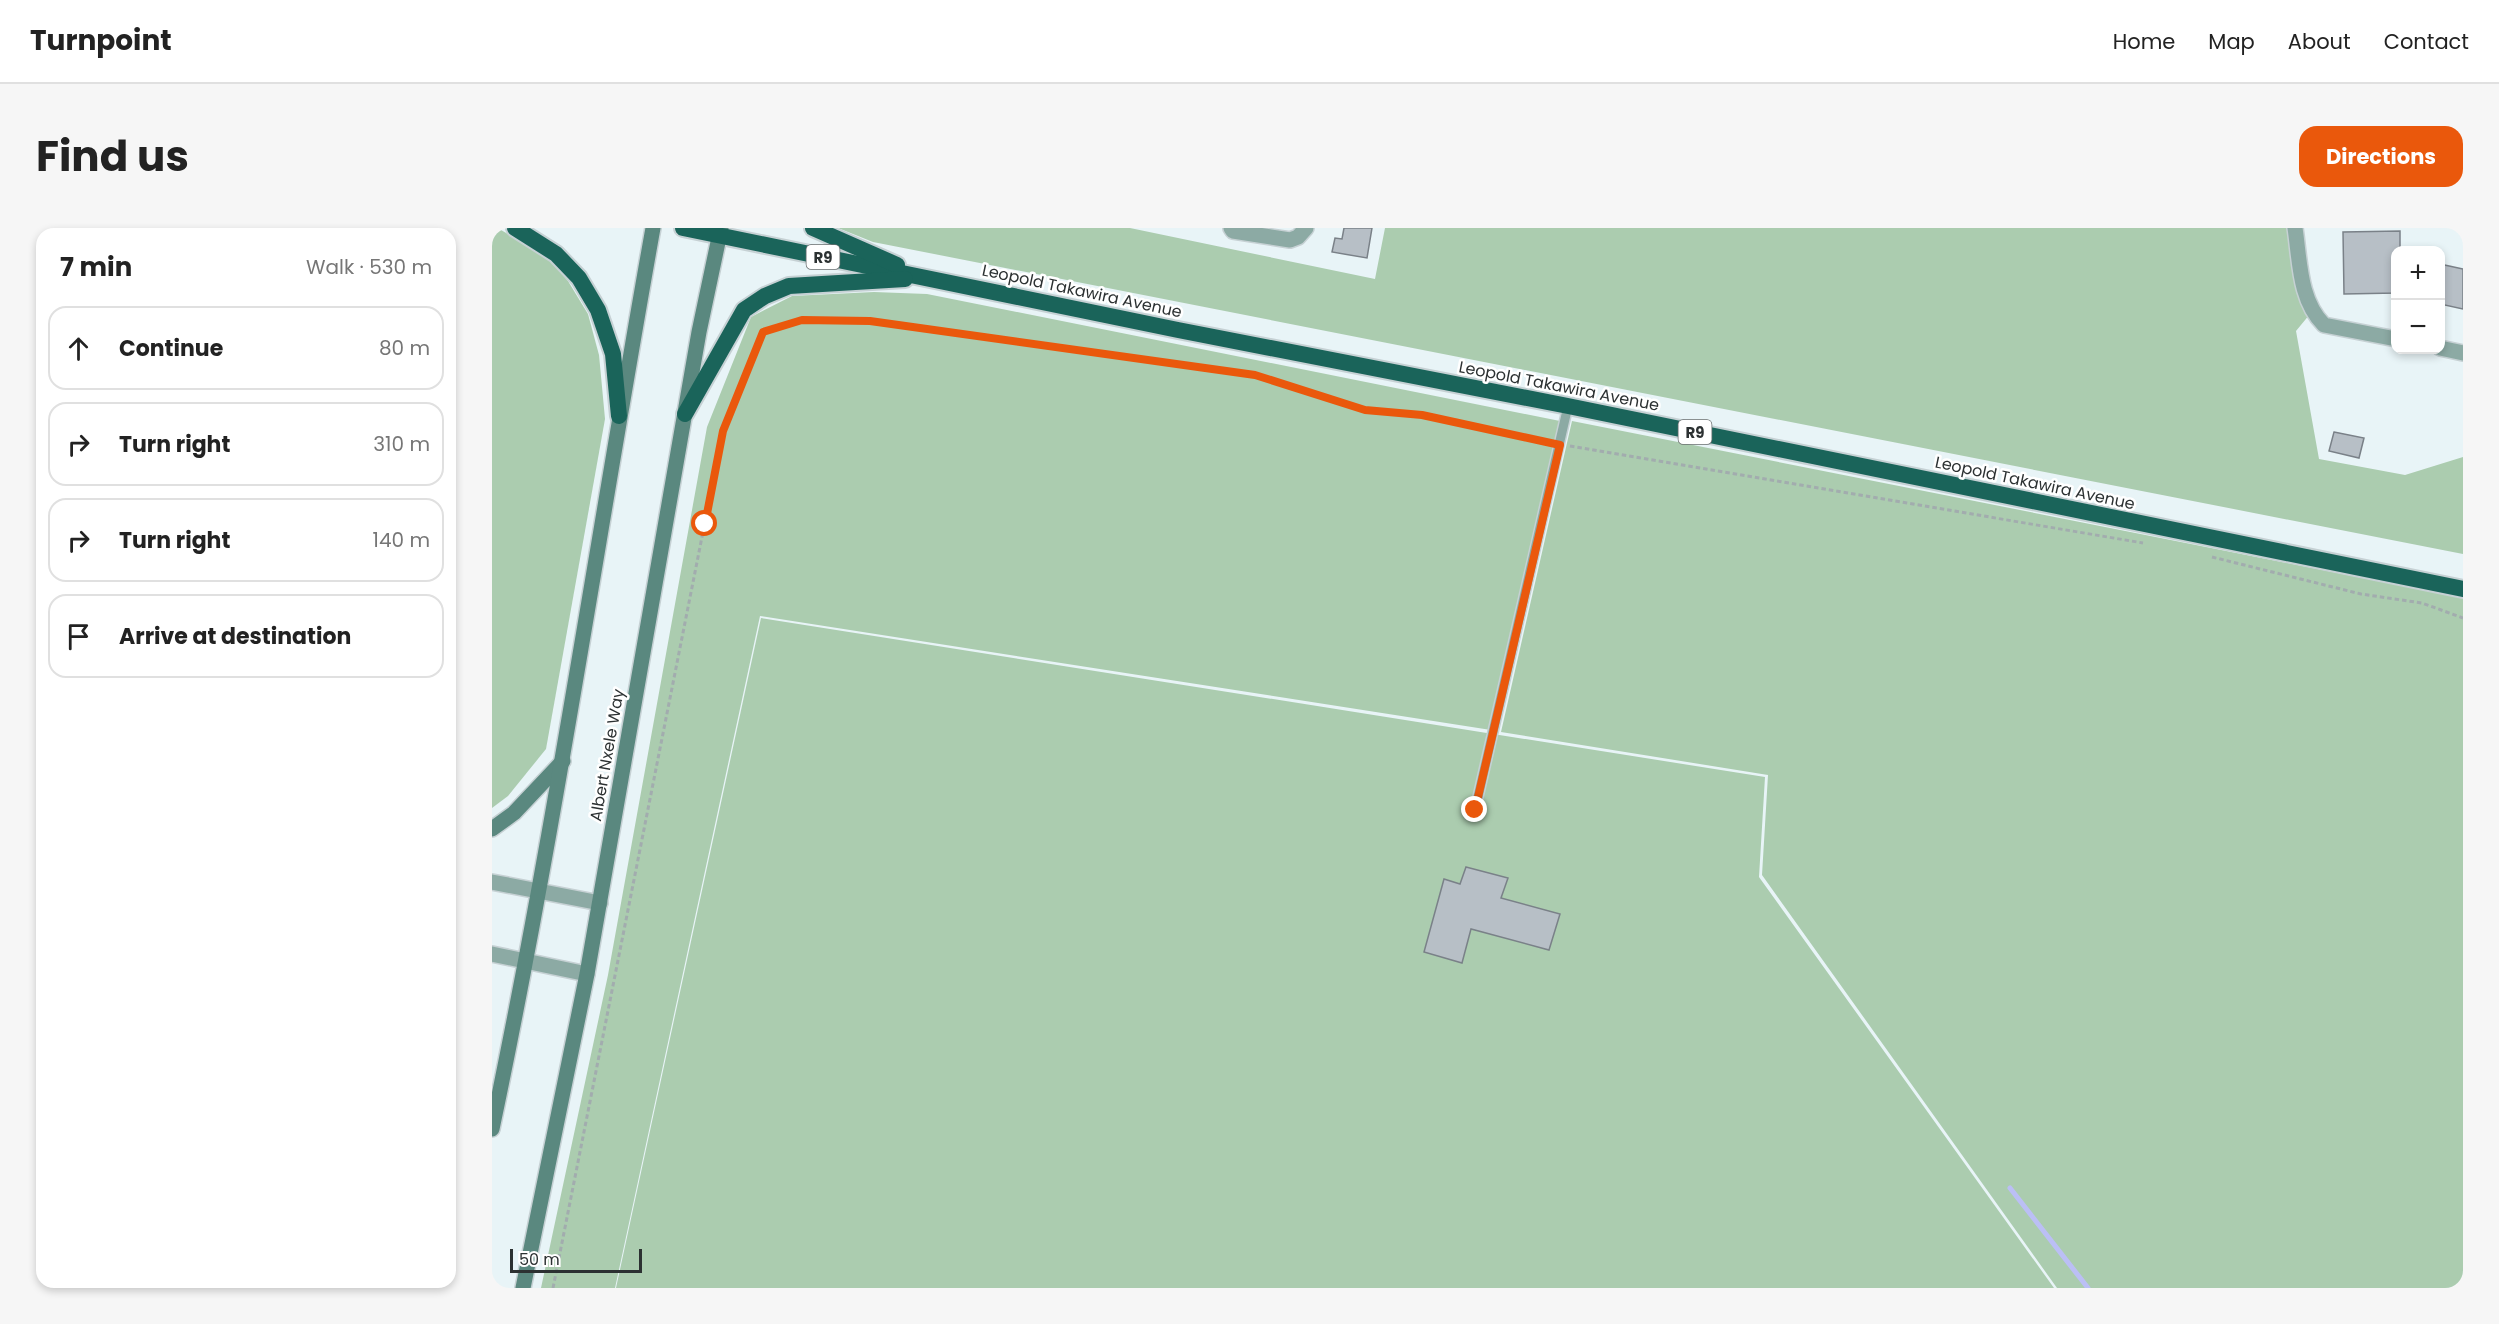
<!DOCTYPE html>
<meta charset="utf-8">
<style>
:root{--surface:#fff;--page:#f6f6f6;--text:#222;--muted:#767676;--line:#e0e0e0;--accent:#ea580c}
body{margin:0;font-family:Poppins,sans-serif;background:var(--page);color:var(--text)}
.controls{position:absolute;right:18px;top:18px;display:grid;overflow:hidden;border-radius:12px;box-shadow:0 3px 9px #0003}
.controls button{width:54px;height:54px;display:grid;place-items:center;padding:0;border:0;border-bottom:2px solid var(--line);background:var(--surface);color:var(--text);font:30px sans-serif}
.scale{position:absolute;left:18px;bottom:15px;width:132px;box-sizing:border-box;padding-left:6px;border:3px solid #2c3132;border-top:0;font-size:16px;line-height:21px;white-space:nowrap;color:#2c3132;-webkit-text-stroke:4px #fff;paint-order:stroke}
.stop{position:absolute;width:18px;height:18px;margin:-14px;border:4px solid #ea580c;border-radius:50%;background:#fff}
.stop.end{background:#ea580c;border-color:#fff;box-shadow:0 2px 6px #0008}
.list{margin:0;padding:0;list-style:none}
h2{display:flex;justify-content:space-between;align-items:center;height:78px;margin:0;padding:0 24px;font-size:26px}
h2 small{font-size:20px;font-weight:400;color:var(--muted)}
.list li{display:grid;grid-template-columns:39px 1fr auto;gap:18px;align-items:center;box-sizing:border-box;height:84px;margin:0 12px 12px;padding:0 12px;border:2px solid var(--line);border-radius:18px}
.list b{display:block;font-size:22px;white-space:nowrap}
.list em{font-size:20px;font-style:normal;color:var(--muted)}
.icon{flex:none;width:33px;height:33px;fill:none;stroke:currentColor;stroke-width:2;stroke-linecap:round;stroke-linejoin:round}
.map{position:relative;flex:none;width:1971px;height:1060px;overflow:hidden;border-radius:18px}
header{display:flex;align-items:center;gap:36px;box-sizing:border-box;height:84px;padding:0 30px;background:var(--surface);border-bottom:2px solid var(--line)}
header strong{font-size:28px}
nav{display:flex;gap:33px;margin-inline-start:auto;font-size:21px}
.intro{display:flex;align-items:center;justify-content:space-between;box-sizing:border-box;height:144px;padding:0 36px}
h1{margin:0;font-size:42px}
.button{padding:15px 27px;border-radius:18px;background:var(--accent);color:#fff;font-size:21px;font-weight:700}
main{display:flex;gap:36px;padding:0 36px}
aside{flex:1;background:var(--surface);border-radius:18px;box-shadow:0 3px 9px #0003}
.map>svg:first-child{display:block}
</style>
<header>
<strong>Turnpoint</strong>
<nav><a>Home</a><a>Map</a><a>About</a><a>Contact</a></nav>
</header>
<div class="intro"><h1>Find us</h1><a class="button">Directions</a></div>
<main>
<aside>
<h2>7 min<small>Walk · 530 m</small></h2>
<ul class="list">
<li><svg class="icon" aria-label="ahead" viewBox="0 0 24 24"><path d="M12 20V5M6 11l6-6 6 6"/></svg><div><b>Continue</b></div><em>80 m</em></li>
<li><svg class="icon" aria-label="right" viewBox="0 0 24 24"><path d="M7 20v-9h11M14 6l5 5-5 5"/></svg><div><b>Turn right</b></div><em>310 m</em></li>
<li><svg class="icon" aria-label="right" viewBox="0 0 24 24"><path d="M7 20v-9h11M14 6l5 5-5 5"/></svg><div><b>Turn right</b></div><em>140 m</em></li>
<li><svg class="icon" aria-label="arrive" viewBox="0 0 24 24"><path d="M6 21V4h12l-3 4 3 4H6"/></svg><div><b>Arrive at destination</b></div></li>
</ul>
</aside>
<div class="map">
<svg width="1971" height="1060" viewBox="0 0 1971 1060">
<rect width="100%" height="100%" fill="#e8f4f7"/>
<g fill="#abccaf">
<polygon points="0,0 9,2 54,28 76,53 96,86 107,127 113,191 54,521 16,568 0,580"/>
<polygon points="346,0 638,0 883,51 893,0 1800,0 1818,86 1804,103 1827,231 1913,247 1971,229 1971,326 381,14"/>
<polygon points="382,64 435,66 1068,193 999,502 268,388 123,1060 49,1060 116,747 215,199 259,89 300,68"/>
<polygon points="1080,193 1971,370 1971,1060 1565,1060 1270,647 1276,547 1009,504"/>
<polygon points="269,390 1273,549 1267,649 1562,1060 124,1060"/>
</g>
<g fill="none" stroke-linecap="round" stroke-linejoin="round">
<polyline stroke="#bbbff5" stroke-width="5" points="1518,960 1596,1060"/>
</g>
<g fill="#b7bfc6" stroke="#7a8188" stroke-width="1.5">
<polygon points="852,0 880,0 875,30 840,24 843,10 850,11"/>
<polygon points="1908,3 1908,22 1904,22 1904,65 1852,66 1851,4"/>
<polygon points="1948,36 1971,41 1971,81 1948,76"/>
<polygon points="1842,204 1872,210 1867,230 1837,223"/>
<polygon points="974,639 1016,650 1009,670 1068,686 1057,722 979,701 970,735 932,724 952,651 968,656"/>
</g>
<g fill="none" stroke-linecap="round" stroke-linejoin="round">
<defs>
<polyline id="service" points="983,582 1076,178"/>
<g id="minor">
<polyline points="739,0 741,3 798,12 806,9 814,0"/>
<path d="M1803 0C1808 33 1807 72 1832 97L1904 111"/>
<polyline points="1948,120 1971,125"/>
<polyline points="0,654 108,675"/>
<polyline points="0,726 95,746"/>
</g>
<g id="secondary">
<polyline points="0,601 22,585 71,533"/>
<path d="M0 901C63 602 107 300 161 0"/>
<polyline points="31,1060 95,746 207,104 229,0"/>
</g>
<g id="trunk">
<polyline points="23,0 64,26 87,50 106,82 121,126 127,188"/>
<polyline points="191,0 686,102 1076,178 1971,361"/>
<polyline points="321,0 405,37"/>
<polyline points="193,186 252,82 273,68 297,58 413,51"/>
</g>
</defs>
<use href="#service" stroke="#c6d1d4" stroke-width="12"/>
<use href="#minor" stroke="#c6d1d4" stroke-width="18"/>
<use href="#secondary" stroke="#c6d1d4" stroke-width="18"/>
<use href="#trunk" stroke="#c6d1d4" stroke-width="20"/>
<g stroke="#a2acae" stroke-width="3" stroke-dasharray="4.5 3" stroke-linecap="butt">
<polyline points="1078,218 1651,315"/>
<polyline points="1720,329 1869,366 1930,375 1971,390"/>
<polyline points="61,1060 231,203 271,104 310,92 378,93 763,147 873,182 930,187 1054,214"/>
</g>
<use href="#service" stroke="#8caaa4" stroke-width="9"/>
<use href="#minor" stroke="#8caaa4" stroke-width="15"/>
<use href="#secondary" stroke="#5a887f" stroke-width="15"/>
<use href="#trunk" stroke="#1a645a" stroke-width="16"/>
</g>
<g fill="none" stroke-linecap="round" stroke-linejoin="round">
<polyline stroke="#ea580c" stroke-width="8" points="213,296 231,203 271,104 310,92 378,93 763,147 873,182 930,187 1068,217 983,582"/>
</g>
<g text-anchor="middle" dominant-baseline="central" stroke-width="5" stroke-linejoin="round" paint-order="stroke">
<g fill="#fff" stroke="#6b6f70" stroke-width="1.5">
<rect x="314.5" y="17" width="33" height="24" rx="4.5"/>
<rect x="1186.5" y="192" width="33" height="24" rx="4.5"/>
</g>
<g font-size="15" font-weight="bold" fill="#2c3132">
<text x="331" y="29">R9</text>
<text x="1203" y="204">R9</text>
</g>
<g font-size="16" fill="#2c3132" stroke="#fff">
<text transform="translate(590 63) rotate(12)">Leopold Takawira Avenue</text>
<text transform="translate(1067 158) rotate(11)">Leopold Takawira Avenue</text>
<text transform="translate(1543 255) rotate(12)">Leopold Takawira Avenue</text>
<text transform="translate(115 527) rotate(-80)">Albert Nxele Way</text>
</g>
</g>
</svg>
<div class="controls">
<button>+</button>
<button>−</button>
</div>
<div class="scale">50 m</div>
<div class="stop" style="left:213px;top:296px"></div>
<div class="stop end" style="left:983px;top:582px"></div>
</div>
</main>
